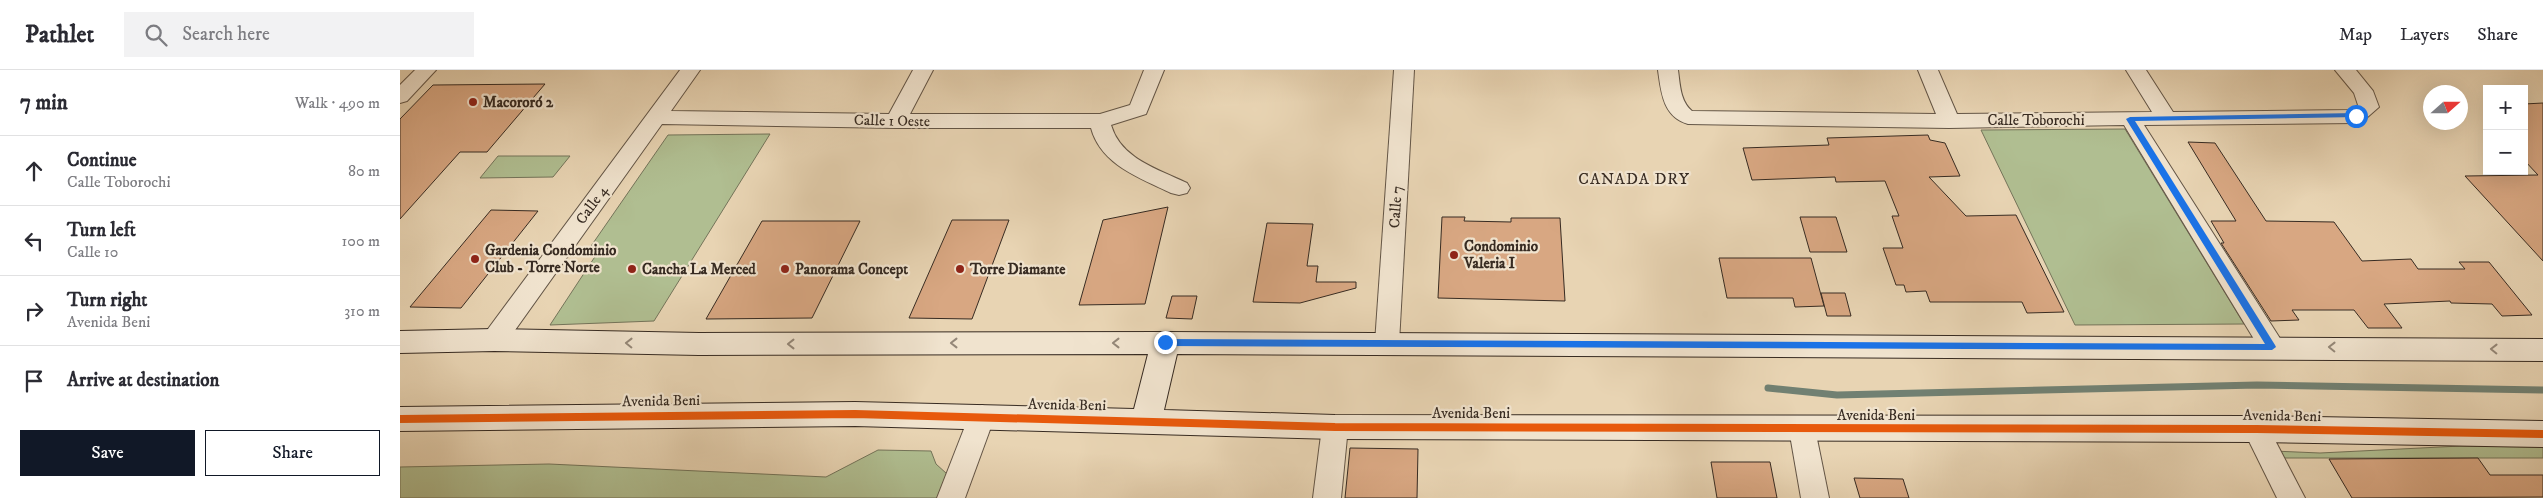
<!DOCTYPE html>
<meta charset="utf-8">
<style>
:root{--surface:#fff;--page:#f2f2f3;--text:#2b2b33;--muted:#7c7c81;--line:#e1e1e2;--accent:#111827}
body{margin:0;font-family:"IM FELL DW Pica",serif;background:var(--page);color:var(--text)}
.controls{position:absolute;right:15px;top:15px;display:grid;overflow:hidden;border-radius:0px;box-shadow:0 5px 20px #0002}
.controls button{width:45px;height:45px;display:grid;place-items:center;padding:0;border:0;border-bottom:1px solid var(--line);background:var(--surface);color:var(--text);font:25px sans-serif}
.compass{position:absolute;left:2023px;top:15px;width:45px;height:45px;border-radius:50%;background:var(--surface);box-shadow:0 5px 20px #0002;rotate:69deg}
.stop{position:absolute;width:15px;height:15px;margin:-11px;border:4px solid #1a73e8;border-radius:50%;background:#fff}
.stop.end{background:#1a73e8;border-color:#fff;box-shadow:0 1px 5px #0008}
.list{margin:0;padding:0;list-style:none}
h2{display:flex;justify-content:space-between;align-items:center;height:65px;margin:0;padding:0 20px;font-size:21px}
h2 small{font-size:16px;font-weight:400;color:var(--muted)}
.list li{display:grid;grid-template-columns:32px 1fr auto;gap:15px;align-items:center;box-sizing:border-box;height:70px;padding:0 20px;border-top:1px solid var(--line)}
.list b{display:block;font-size:19px;white-space:nowrap}
.list p{margin:0;font-size:16px;white-space:nowrap;color:var(--muted)}
.list em{font-size:16px;font-style:normal;color:var(--muted)}
.actions{display:flex;gap:10px;padding:15px 20px}
.actions a{flex:1;padding:11px 0;border:1px solid var(--accent);border-radius:0px;text-align:center;font-size:18px;color:var(--accent)}
.actions .main{background:var(--accent);color:#fff}
.icon{flex:none;width:28px;height:28px;fill:none;stroke:currentColor;stroke-width:2;stroke-linecap:round;stroke-linejoin:round}
.map{position:relative;flex:none;width:2143px;height:428px;overflow:hidden}
header{display:flex;align-items:center;gap:30px;box-sizing:border-box;height:70px;padding:0 25px;background:var(--surface);border-bottom:1px solid var(--line)}
header strong{font-size:24px}
nav{display:flex;gap:28px;margin-inline-start:auto;font-size:18px}
.search{width:350px;height:45px;background:var(--page);display:flex;align-items:center;gap:12px;box-sizing:border-box;padding:0 18px;border-radius:0px;color:var(--muted);font-size:19px}
main{display:flex}
aside{flex:1;background:var(--surface)}
.map>svg:first-child{display:block}
</style>
<header>
<strong>Pathlet</strong>
<div class="search"><svg class="icon" aria-label="search" viewBox="0 0 24 24"><circle cx="10" cy="10" r="6"/><path d="M15 15l6 6"/></svg>Search here</div>
<nav><a>Map</a><a>Layers</a><a>Share</a></nav>
</header>
<main>
<aside>
<h2>7 min<small>Walk · 490 m</small></h2>
<ul class="list">
<li><svg class="icon" aria-label="ahead" viewBox="0 0 24 24"><path d="M12 20V5M6 11l6-6 6 6"/></svg><div><b>Continue</b><p>Calle Toborochi</p></div><em>80 m</em></li>
<li><svg class="icon" aria-label="left" viewBox="0 0 24 24"><path d="M17 20v-9H6M10 6l-5 5 5 5"/></svg><div><b>Turn left</b><p>Calle 10</p></div><em>100 m</em></li>
<li><svg class="icon" aria-label="right" viewBox="0 0 24 24"><path d="M7 20v-9h11M14 6l5 5-5 5"/></svg><div><b>Turn right</b><p>Avenida Beni</p></div><em>310 m</em></li>
<li><svg class="icon" aria-label="arrive" viewBox="0 0 24 24"><path d="M6 21V4h12l-3 4 3 4H6"/></svg><div><b>Arrive at destination</b></div></li>
</ul>
<div class="actions"><a class="main">Save</a><a>Share</a></div>
</aside>
<div class="map">
<svg width="2143" height="428" viewBox="0 0 2143 428">
<rect width="100%" height="100%" fill="#e8d4b3"/>
<filter id="stains"><feTurbulence type="fractalNoise" baseFrequency=".004" numOctaves="4"/><feColorMatrix values="0 0 0 0 .2 0 0 0 0 .09 0 0 0 0 .02 0 0 0 .5 -.17"/></filter>
<radialGradient id="worn" r=".72"><stop offset=".6" stop-color="#630" stop-opacity="0"/><stop offset="1" stop-color="#630" stop-opacity=".3"/></radialGradient>
<g fill="#b0be91" stroke="#74745a">
<polygon points="1725,59 1844,254 1675,255 1581,60"/>
<polygon points="370,64 254,251 150,255 200,179 189,179 268,65"/>
<polygon points="98,86 170,86 153,107 80,108"/>
<polygon points="2061,376 2143,377 2143,388 1875,388 1873,381 1920,383"/>
<polygon points="478,380 531,381 536,394 557,413 548,428 0,428 0,397 149,394 426,407"/>
</g>
<g fill="none" stroke-linecap="round" stroke-linejoin="round">
<polyline stroke="#718072" stroke-width="7" points="1368,318 1437,325 1857,315 2143,320"/>
</g>
<g fill="#d8a782" stroke="#372b22">
<polygon points="145,14 87,82 60,82 0,149 0,49 33,15"/>
<polygon points="2143,33 2143,191 2065,106 2138,105 2124,90 2124,34"/>
<polygon points="1528,65 1530,70 1545,73 1560,106 1529,107 1566,146 1616,145 1664,242 1627,243 1622,232 1530,232 1526,221 1506,222 1504,215 1496,215 1483,178 1503,178 1492,146 1499,146 1485,111 1436,112 1435,107 1352,110 1343,78 1429,75 1427,68"/>
<polygon points="1788,72 1815,73 1866,151 1934,152 1962,191 2011,189 2018,199 2065,199 2059,192 2089,192 2132,245 2102,246 2092,234 2051,233 2050,231 1984,234 2002,258 1968,258 1954,240 1892,240 1899,250 1871,251 1821,173 1824,173 1811,151 1836,151"/>
<polygon points="768,137 745,234 679,235 703,150"/>
<polygon points="91,140 138,141 61,238 10,237"/>
<polygon points="1042,147 1065,147 1064,151 1111,152 1111,148 1160,148 1165,231 1038,228"/>
<polygon points="1400,147 1436,147 1447,182 1410,182"/>
<polygon points="552,150 609,150 572,249 509,248"/>
<polygon points="362,151 460,151 412,248 306,249"/>
<polygon points="867,153 913,154 907,196 918,196 916,212 956,212 956,218 900,233 853,232"/>
<polygon points="1319,188 1411,188 1424,236 1395,237 1393,228 1327,228"/>
<polygon points="1421,223 1445,223 1451,246 1427,246"/>
<polygon points="772,226 797,226 792,249 766,248"/>
<polygon points="950,378 1018,379 1017,428 945,428"/>
<polygon points="2078,388 2090,405 2143,405 2143,427 1952,428 1929,389"/>
<polygon points="1311,392 1370,392 1377,428 1317,428"/>
<polygon points="1454,408 1503,409 1509,428 1460,428"/>
</g>
<g fill="none" stroke-linecap="round" stroke-linejoin="round">
<defs>
<g id="street">
<polygon points="15,0 36,0 7,31 0,33 0,15"/>
<path d="M280 0H300L271 41 489 44 513 0H533L510 44H700L730 35 744 0H764L746 44 711 55C721 89 758 99 787 113L790 118 787 123 779 125 771 123C740 108 701 95 691 58H496L262 54 103 277 94 279 85 277 82 270 85 263Z"/>
<polygon points="994,0 1014,0 999,273 996,280 987,283 978,280 975,273"/>
<path d="M1258 0H1278C1280 14 1280 31 1292 41L1536 44 1518 0H1538L1557 44 1752 42 1726 0H1746L1773 42 1951 40 1958 35 1954 23 1935 0H1956L1973 21 1979 37 1963 51 1956 53 1744 55 1881 270 1884 277 1881 284 1872 287 1863 284 1724 55 1549 58 1288 54C1263 47 1261 22 1258 0Z"/>
<polygon points="582,335 591,339 595,346 565,428 537,428 569,346 573,339"/>
<polygon points="935,346 944,349 948,357 941,428 913,428 922,357 926,349"/>
<polygon points="1402,348 1411,351 1415,359 1429,428 1401,428 1389,359 1393,351"/>
<polygon points="1856,348 1865,351 1905,428 1877,428 1843,359 1847,351"/>
</g>
<polygon id="secondary" points="94,259 299,263 765,262 2143,269 2143,291 777,284 764,340 935,345 1856,346 2143,351 2143,377 1856,372 935,369 455,356 0,361 0,337 455,332 734,339 748,284 299,285 94,281 0,283 0,261"/>
</defs>
<use href="#street" stroke="#635546" stroke-width="2"/>
<use href="#secondary" stroke="#372b22" stroke-width="2"/>
<use href="#street" fill="#f0e3ce" fill-rule="evenodd"/>
<use href="#secondary" fill="#f0e3ce" fill-rule="evenodd"/>
<defs>
<polyline id="cycleway" points="0,349 455,344 935,357 1856,359 2143,364"/>
</defs>
<use href="#cycleway" stroke="#f0e3ce" stroke-width="11"/>
<use href="#cycleway" stroke="#e8590c" stroke-width="8"/>
</g>
<defs><path id="oneway-chevron" d="M-2-3.5L2.5 0L-2 3.5" fill="none" stroke-width="1.6" stroke-linecap="round" stroke-linejoin="round" transform="scale(1.25)"/></defs>
<g stroke="#948778">
<use href="#oneway-chevron" transform="translate(229 273) rotate(-179)"/>
<use href="#oneway-chevron" transform="translate(554 273) rotate(180)"/>
<use href="#oneway-chevron" transform="translate(716 273) rotate(180)"/>
<use href="#oneway-chevron" transform="translate(391 274) rotate(180)"/>
<use href="#oneway-chevron" transform="translate(1932 277) rotate(-179)"/>
<use href="#oneway-chevron" transform="translate(2094 279) rotate(-179)"/>
</g>
<polygon fill="#1a73e8" points="1956,43 1958,47 1735,51 1875,275 1876,277 1872,280 765,276 761,272 765,269 1865,274 1726,49 1730,47"/>
<g fill="#8f2418" stroke="#f0e3ce" stroke-width="2">
<circle cx="73" cy="32" r="5"/>
<circle cx="1054" cy="185" r="5"/>
<circle cx="75" cy="189" r="5"/>
<circle cx="232" cy="199" r="5"/>
<circle cx="385" cy="199" r="5"/>
<circle cx="560" cy="199" r="5"/>
</g>
<g text-anchor="middle" dominant-baseline="central" stroke-width="4.5" stroke-linejoin="round" paint-order="stroke">
<g font-size="15" font-weight="bold" fill="#372b22" stroke="#f0e3ce" text-anchor="start">
<text x="83" y="32">Macororó 2</text>
<text x="1064" y="176">Condominio<tspan x="1064" dy="17">Valeria I</tspan></text>
<text x="85" y="180">Gardenia Condominio<tspan x="85" dy="17">Club - Torre Norte</tspan></text>
<text x="242" y="199">Cancha La Merced</text>
<text x="395" y="199">Panorama Concept</text>
<text x="570" y="199">Torre Diamante</text>
</g>
<g font-size="15" fill="#372b22" stroke="#f0e3ce">
<text x="1636" y="50">Calle Toborochi</text>
<text transform="translate(492 51) rotate(1)">Calle 1 Oeste</text>
<text transform="translate(192 135) rotate(-54)">Calle 4</text>
<text transform="translate(996 137) rotate(-86)">Calle 7</text>
<text transform="translate(261 331) rotate(-1)">Avenida Beni</text>
<text transform="translate(667 335) rotate(1)">Avenida Beni</text>
<text x="1071" y="343">Avenida Beni</text>
<text x="1476" y="345">Avenida Beni</text>
<text transform="translate(1882 346) rotate(1)">Avenida Beni</text>
</g>
<g font-size="16" letter-spacing="1" fill="#372b22" stroke="#f0e3ce">
<text x="1234" y="109">CANADA DRY</text>
</g>
</g>
<rect width="100%" height="100%" filter="url(#stains)"/>
<rect width="100%" height="100%" fill="url(#worn)"/>
</svg>
<div class="controls">
<button>+</button>
<button>−</button>
</div>
<svg class="compass" viewBox="-18 -18 36 36"><path d="M0-13l5 13h-10z" fill="#e53935"/><path d="M0 13l5-13h-10z" fill="#7c7c81"/></svg>
<div class="stop" style="left:1956px;top:46px"></div>
<div class="stop end" style="left:765px;top:272px"></div>
</div>
</main>
